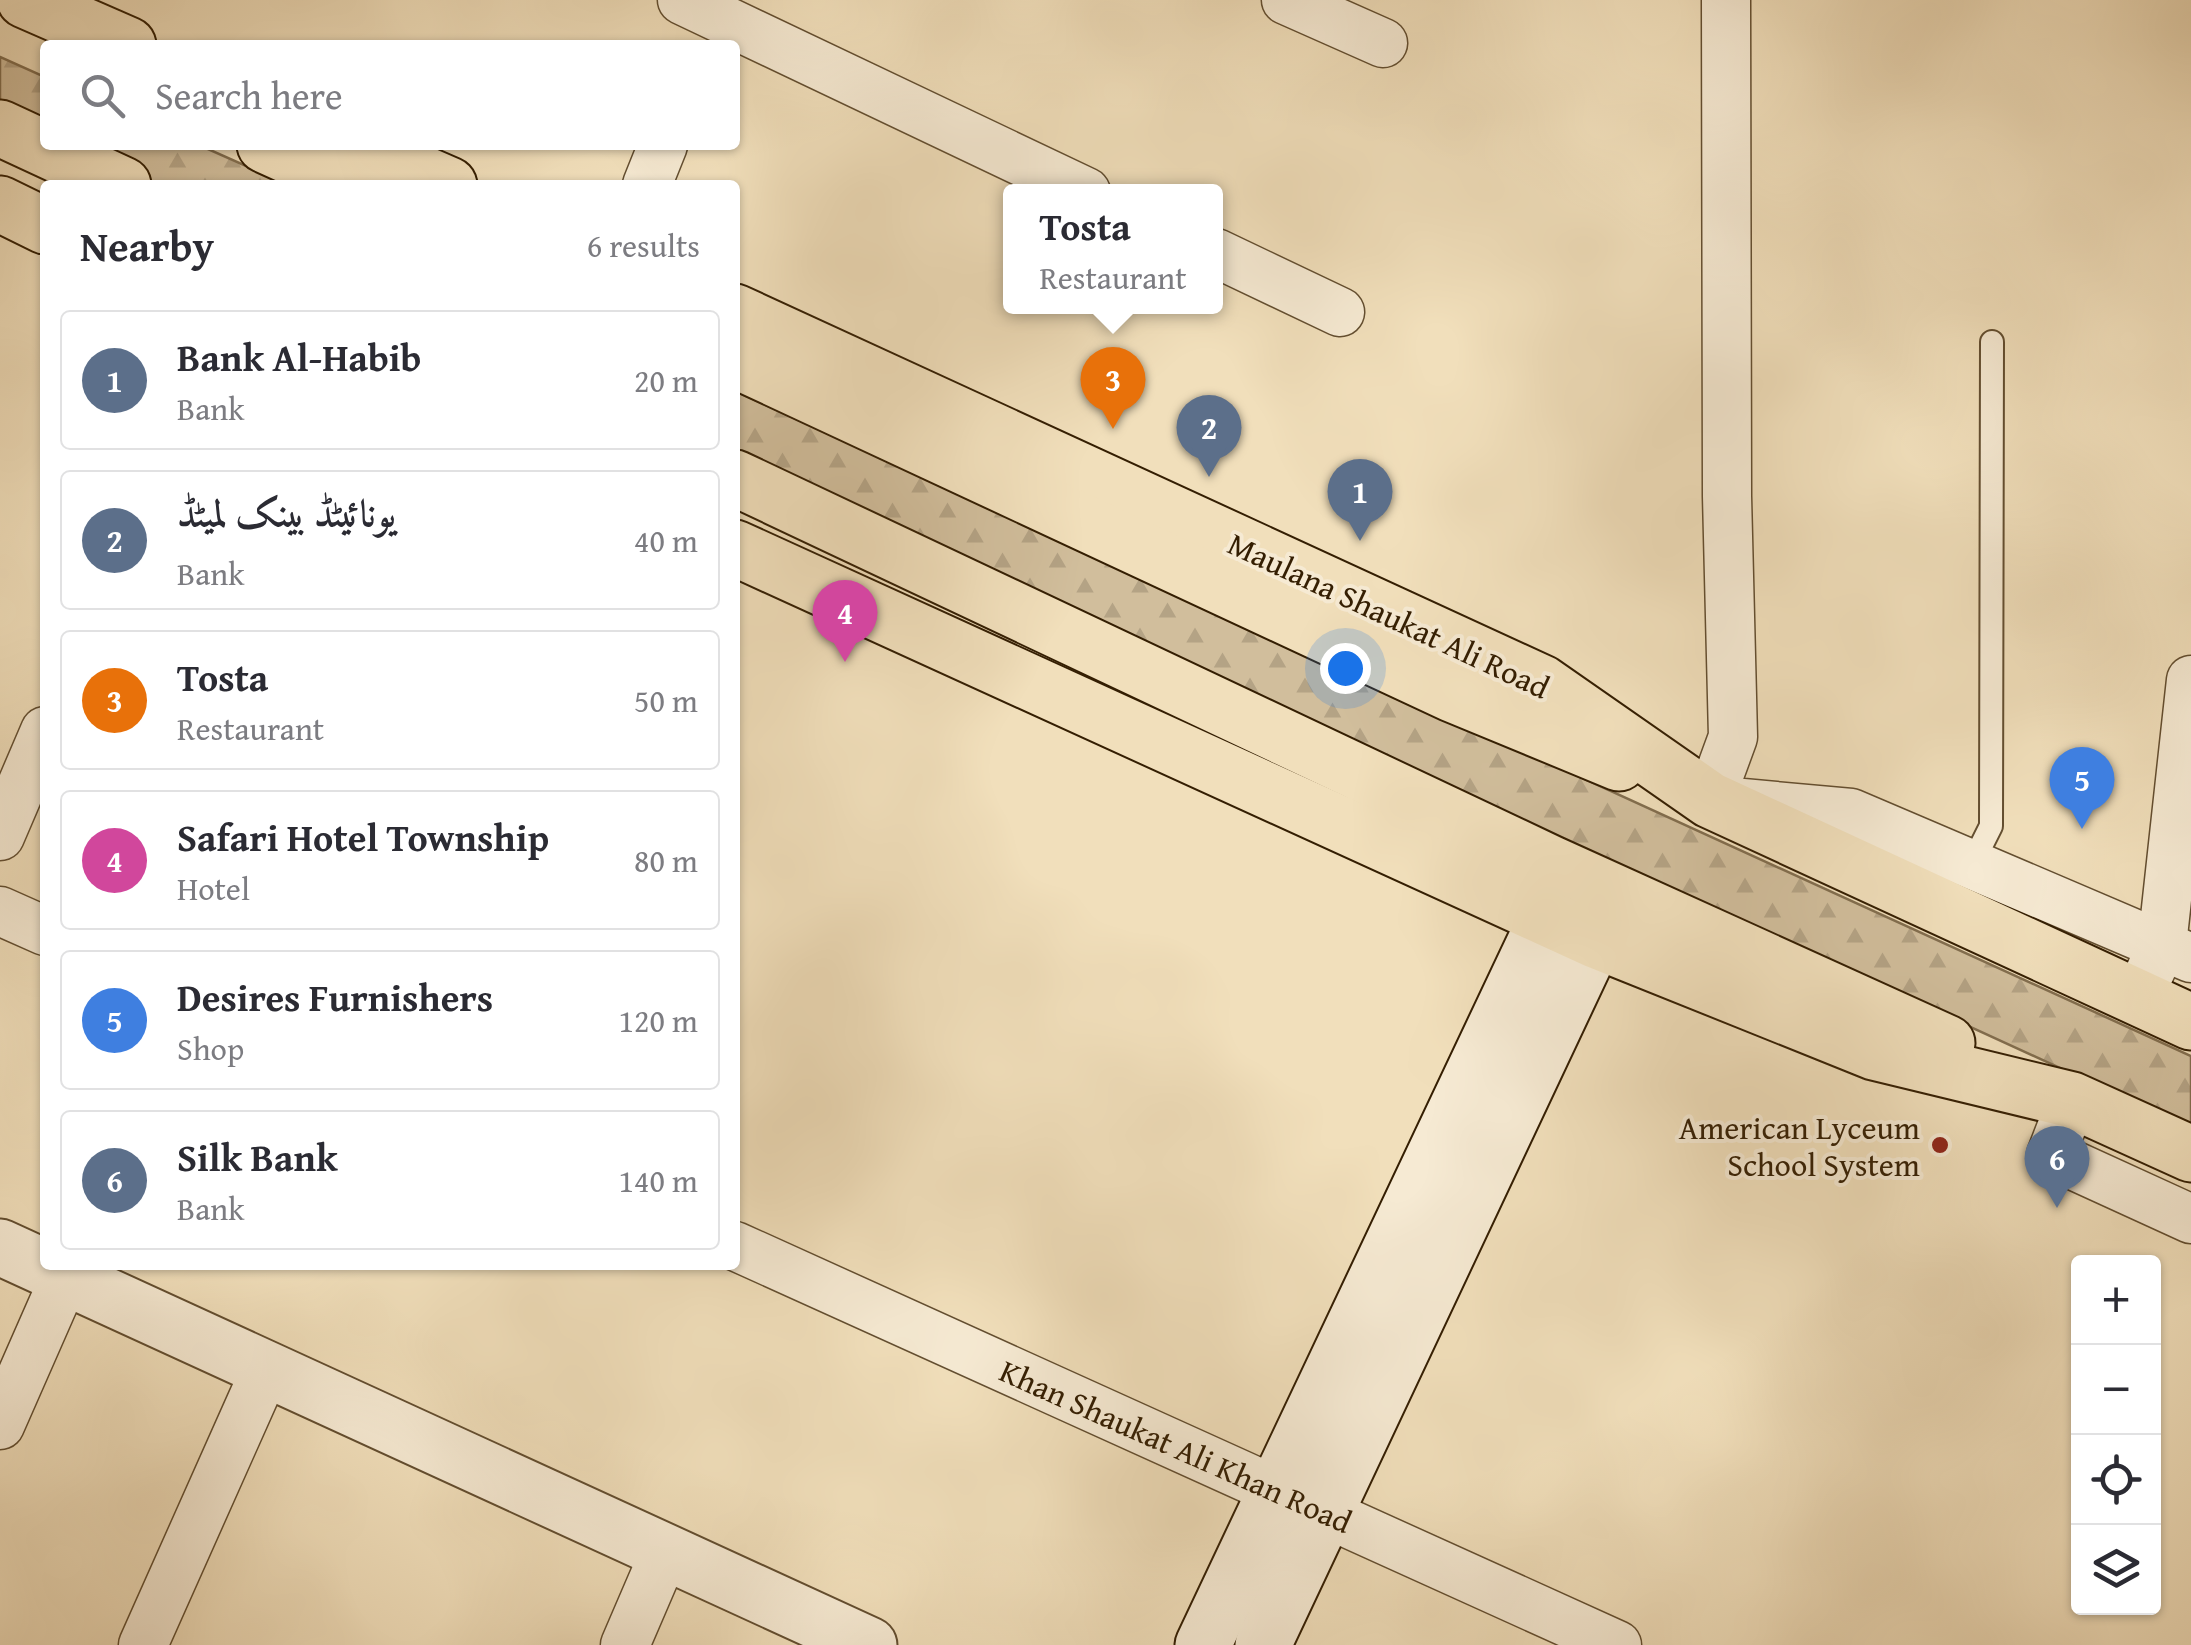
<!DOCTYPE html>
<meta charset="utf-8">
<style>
:root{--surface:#fff;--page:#f2f2f3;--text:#2b2b33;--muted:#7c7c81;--line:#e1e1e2;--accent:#ea580c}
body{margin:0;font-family:"Gentium Book Plus",Amiri,serif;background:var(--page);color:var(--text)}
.controls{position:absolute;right:30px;bottom:30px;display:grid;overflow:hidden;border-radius:10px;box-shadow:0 2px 8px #0004}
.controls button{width:90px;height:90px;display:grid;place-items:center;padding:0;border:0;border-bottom:2px solid var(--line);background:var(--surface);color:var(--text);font:50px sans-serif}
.you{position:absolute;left:1345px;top:668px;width:35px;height:35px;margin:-25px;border:8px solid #fff;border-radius:50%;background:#1a73e8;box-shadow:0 0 0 15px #1a73e833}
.badge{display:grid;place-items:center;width:65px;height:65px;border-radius:50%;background:var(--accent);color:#fff;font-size:32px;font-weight:700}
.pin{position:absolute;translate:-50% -82px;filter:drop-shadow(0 2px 5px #0008)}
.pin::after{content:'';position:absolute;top:52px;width:35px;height:30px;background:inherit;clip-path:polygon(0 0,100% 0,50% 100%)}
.popup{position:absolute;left:1003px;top:184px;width:220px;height:130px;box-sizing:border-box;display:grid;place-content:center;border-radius:10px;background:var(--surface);filter:drop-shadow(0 2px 8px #0005);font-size:32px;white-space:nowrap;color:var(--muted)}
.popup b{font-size:38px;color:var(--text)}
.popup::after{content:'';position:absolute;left:50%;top:100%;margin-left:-20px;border:20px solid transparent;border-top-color:var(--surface)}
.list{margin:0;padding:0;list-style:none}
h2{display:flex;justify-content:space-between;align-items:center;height:130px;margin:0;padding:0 40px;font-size:42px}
h2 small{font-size:32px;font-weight:400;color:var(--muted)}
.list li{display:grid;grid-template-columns:65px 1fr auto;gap:30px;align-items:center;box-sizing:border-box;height:140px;margin:0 20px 20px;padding:0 20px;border:2px solid var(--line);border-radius:10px}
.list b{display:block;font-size:38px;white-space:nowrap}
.list p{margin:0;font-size:32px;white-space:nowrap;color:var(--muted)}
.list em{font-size:32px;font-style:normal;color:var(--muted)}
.icon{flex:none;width:55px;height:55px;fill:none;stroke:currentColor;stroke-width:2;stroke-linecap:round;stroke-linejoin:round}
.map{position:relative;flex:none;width:2191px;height:1645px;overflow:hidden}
.search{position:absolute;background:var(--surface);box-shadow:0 2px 8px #0004;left:40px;top:40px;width:700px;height:110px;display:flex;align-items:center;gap:25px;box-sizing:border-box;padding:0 35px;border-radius:10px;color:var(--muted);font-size:38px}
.panel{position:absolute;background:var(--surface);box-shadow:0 2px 8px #0004;left:40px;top:180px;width:700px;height:1090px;border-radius:10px}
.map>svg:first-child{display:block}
</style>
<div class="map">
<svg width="2191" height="1645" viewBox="0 0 2191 1645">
<defs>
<pattern id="forest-firs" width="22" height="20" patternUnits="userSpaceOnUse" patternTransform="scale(2.5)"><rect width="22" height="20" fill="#d1be9c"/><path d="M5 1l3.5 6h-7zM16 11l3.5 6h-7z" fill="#b4a385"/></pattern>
</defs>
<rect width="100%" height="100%" fill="#f1dfbb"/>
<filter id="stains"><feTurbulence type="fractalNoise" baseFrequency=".002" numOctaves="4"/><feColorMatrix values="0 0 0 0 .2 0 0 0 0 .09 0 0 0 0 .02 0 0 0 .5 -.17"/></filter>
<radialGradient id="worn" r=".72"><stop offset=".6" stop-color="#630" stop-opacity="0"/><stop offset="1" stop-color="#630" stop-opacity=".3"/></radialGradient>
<g fill="url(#forest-firs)" stroke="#826e4f" stroke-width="2.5">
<polygon points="0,57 45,77 45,145 199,145 289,185 130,185 0,126"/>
<polygon points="735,391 2191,1056 2191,1128 735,461"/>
</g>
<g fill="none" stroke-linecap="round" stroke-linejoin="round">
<defs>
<polyline id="service" points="1973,862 1991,826 1992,342"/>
<g id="minor">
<polyline points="682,0 1086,192"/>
<polyline points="1286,0 1383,43"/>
<polyline points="1726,0 1727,496 1733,737 1710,800 1851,813 2191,958"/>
<polyline points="647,185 663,145"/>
<polyline points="1216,253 1340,312"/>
<polyline points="0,836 45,731"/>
<polyline points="0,911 45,931"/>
<polyline points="2150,972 2162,945 2191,680"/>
<polyline points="2072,1100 2051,1155 2191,1219"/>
<polyline points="735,1246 1617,1645"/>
<polyline points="0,1425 65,1277"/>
<polyline points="143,1645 266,1369"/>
<polyline points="625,1645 665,1552"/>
</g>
<polyline id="tertiary" points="0,1247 869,1645"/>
<g id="secondary">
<polyline points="1203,1645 1547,917"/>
<polyline points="1263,1645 1595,940"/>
</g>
<g id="primary">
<polyline points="25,0 128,45"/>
<polyline points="0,128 123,185"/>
<polyline points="265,145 353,185"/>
<polyline points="357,145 449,185"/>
<polyline points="0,204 45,226"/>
<polyline points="735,312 1542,683 1710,800 2191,1022"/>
<polyline points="735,360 1452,694 1619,763"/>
<polyline points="735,478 1550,863 1947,1043"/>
<polyline points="735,548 1595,940 1874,1052 2072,1100 2191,1154"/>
</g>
</defs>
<use href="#service" stroke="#634e30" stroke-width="26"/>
<use href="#minor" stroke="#634e30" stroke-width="51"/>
<use href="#tertiary" stroke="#634e30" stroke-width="59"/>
<use href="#secondary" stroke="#341e02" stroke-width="59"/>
<use href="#primary" stroke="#341e02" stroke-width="59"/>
<use href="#service" stroke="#f6ead3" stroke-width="22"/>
<use href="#minor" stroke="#f6ead3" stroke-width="48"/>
<use href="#tertiary" stroke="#f6ead3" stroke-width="55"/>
<use href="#secondary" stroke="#f6ead3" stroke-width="55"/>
<use href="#primary" stroke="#f1dfbb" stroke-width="55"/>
</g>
<circle fill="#8f2418" stroke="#f6ead3" stroke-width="4" cx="1940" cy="1145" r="10"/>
<g text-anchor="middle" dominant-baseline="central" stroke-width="8" stroke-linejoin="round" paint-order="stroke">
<g font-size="32" fill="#341e02" stroke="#f6ead3">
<text transform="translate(1389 615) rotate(25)">Maulana Shaukat Ali Road</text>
<text transform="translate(1176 1446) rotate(24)">Khan Shaukat Ali Khan Road</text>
</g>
<g font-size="32" fill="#341e02" stroke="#f6ead3" text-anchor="end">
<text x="1920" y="1127">American Lyceum<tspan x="1920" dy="37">School System</tspan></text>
</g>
</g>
<rect width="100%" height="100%" filter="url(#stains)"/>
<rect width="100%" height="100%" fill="url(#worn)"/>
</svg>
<div class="controls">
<button>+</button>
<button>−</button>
<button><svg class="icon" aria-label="locate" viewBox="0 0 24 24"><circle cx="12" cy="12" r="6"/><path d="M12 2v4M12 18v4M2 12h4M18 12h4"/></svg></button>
<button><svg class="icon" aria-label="layers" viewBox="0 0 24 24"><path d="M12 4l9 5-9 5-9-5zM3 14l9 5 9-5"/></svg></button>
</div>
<div class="you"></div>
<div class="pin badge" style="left:1360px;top:541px;background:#5c6f8a">1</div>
<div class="pin badge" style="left:1209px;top:477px;background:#5c6f8a">2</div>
<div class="pin badge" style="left:1113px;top:429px;background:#e8710a">3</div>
<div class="popup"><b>Tosta</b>Restaurant</div>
<div class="pin badge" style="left:845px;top:662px;background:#d1479c">4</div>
<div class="pin badge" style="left:2082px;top:829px;background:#3f7fe0">5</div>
<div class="pin badge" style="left:2057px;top:1208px;background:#5c6f8a">6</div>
<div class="search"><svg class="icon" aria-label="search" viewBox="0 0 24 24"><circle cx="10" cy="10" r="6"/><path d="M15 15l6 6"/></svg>Search here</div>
<section class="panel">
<h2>Nearby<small>6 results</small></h2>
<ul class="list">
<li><span class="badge" style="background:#5c6f8a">1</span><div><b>Bank Al-Habib</b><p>Bank</p></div><em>20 m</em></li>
<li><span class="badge" style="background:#5c6f8a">2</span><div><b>یونائیٹڈ بینک لمیٹڈ</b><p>Bank</p></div><em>40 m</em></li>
<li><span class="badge" style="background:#e8710a">3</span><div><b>Tosta</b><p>Restaurant</p></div><em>50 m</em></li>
<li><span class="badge" style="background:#d1479c">4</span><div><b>Safari Hotel Township</b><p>Hotel</p></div><em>80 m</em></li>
<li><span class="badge" style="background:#3f7fe0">5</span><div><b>Desires Furnishers</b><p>Shop</p></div><em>120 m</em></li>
<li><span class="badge" style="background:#5c6f8a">6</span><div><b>Silk Bank</b><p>Bank</p></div><em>140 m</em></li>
</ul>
</section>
</div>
